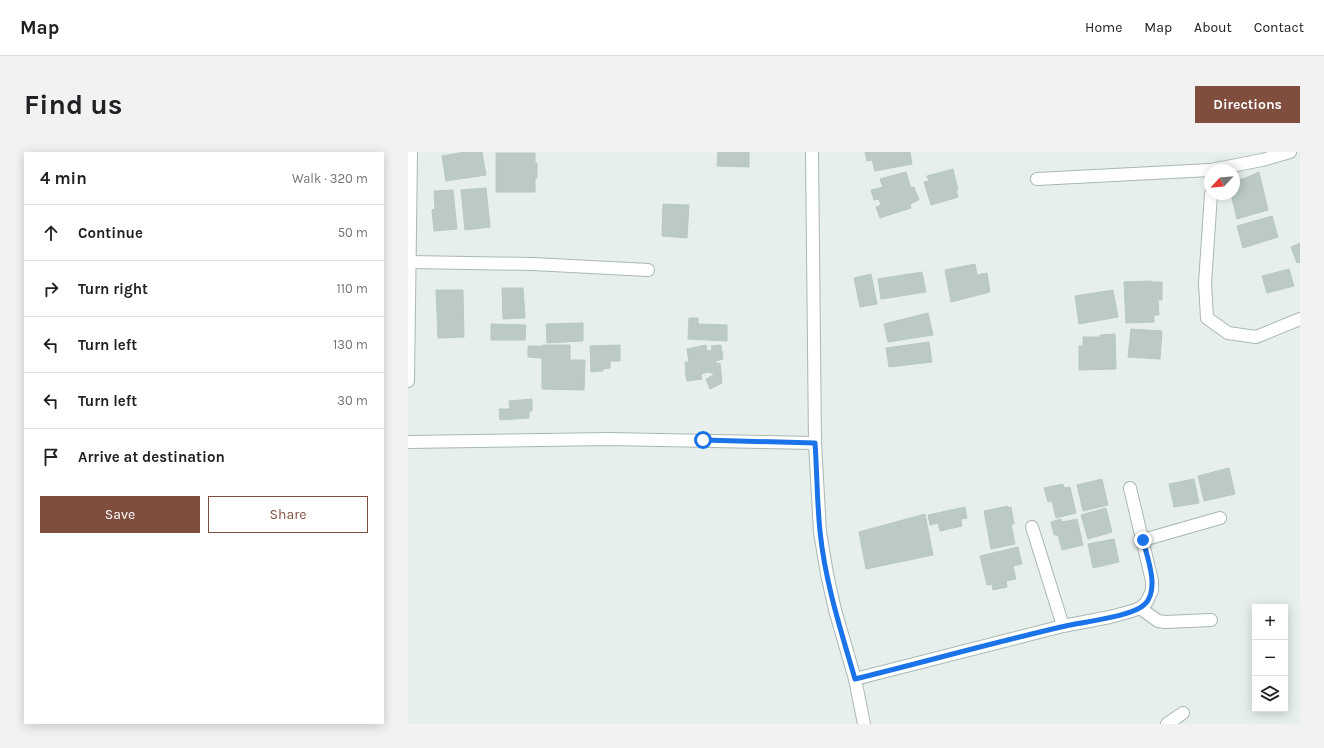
<!DOCTYPE html>
<meta charset="utf-8">
<style>
:root{--surface:#fff;--page:#f2f2f2;--text:#202124;--muted:#757577;--line:#e0e0e0;--accent:#7f4e3f}
body{margin:0;font-family:Karla,sans-serif;background:var(--page);color:var(--text)}
.controls{position:absolute;right:12px;bottom:12px;display:grid;overflow:hidden;border-radius:0px;box-shadow:0 2px 10px #0003}
.controls button{width:36px;height:36px;display:grid;place-items:center;padding:0;border:0;border-bottom:1px solid var(--line);background:var(--surface);color:var(--text);font:20px sans-serif}
.compass{position:absolute;left:796px;top:12px;width:36px;height:36px;border-radius:50%;background:var(--surface);box-shadow:0 2px 10px #0003;rotate:244deg}
.stop{position:absolute;width:12px;height:12px;margin:-9px;border:3px solid #1a73e8;border-radius:50%;background:#fff}
.stop.end{background:#1a73e8;border-color:#fff;box-shadow:0 1px 4px #0008}
.list{margin:0;padding:0;list-style:none}
h2{display:flex;justify-content:space-between;align-items:center;height:52px;margin:0;padding:0 16px;font-size:17px}
h2 small{font-size:13px;font-weight:400;color:var(--muted)}
.list li{display:grid;grid-template-columns:26px 1fr auto;gap:12px;align-items:center;box-sizing:border-box;height:56px;padding:0 16px;border-top:1px solid var(--line)}
.list b{display:block;font-size:15px;white-space:nowrap}
.list em{font-size:13px;font-style:normal;color:var(--muted)}
.actions{display:flex;gap:8px;padding:12px 16px}
.actions a{flex:1;padding:9px 0;border:1px solid var(--accent);border-radius:0px;text-align:center;font-size:14px;color:var(--accent)}
.actions .main{background:var(--accent);color:#fff}
.icon{flex:none;width:22px;height:22px;fill:none;stroke:currentColor;stroke-width:2;stroke-linecap:round;stroke-linejoin:round}
.map{position:relative;flex:none;width:892px;height:572px;overflow:hidden;border-radius:0px}
header{display:flex;align-items:center;gap:24px;box-sizing:border-box;height:56px;padding:0 20px;background:var(--surface);border-bottom:1px solid var(--line)}
header strong{font-size:19px}
nav{display:flex;gap:22px;margin-inline-start:auto;font-size:14px}
.intro{display:flex;align-items:center;justify-content:space-between;box-sizing:border-box;height:96px;padding:0 24px}
h1{margin:0;font-size:28px}
.button{padding:10px 18px;border-radius:0px;background:var(--accent);color:#fff;font-size:14px;font-weight:700}
main{display:flex;gap:24px;padding:0 24px}
aside{flex:1;background:var(--surface);border-radius:0px;box-shadow:0 2px 10px #0003}
.map>svg:first-child{display:block}
</style>
<header>
<strong>Map</strong>
<nav><a>Home</a><a>Map</a><a>About</a><a>Contact</a></nav>
</header>
<div class="intro"><h1>Find us</h1><a class="button">Directions</a></div>
<main>
<aside>
<h2>4 min<small>Walk · 320 m</small></h2>
<ul class="list">
<li><svg class="icon" aria-label="ahead" viewBox="0 0 24 24"><path d="M12 20V5M6 11l6-6 6 6"/></svg><div><b>Continue</b></div><em>50 m</em></li>
<li><svg class="icon" aria-label="right" viewBox="0 0 24 24"><path d="M7 20v-9h11M14 6l5 5-5 5"/></svg><div><b>Turn right</b></div><em>110 m</em></li>
<li><svg class="icon" aria-label="left" viewBox="0 0 24 24"><path d="M17 20v-9H6M10 6l-5 5 5 5"/></svg><div><b>Turn left</b></div><em>130 m</em></li>
<li><svg class="icon" aria-label="left" viewBox="0 0 24 24"><path d="M17 20v-9H6M10 6l-5 5 5 5"/></svg><div><b>Turn left</b></div><em>30 m</em></li>
<li><svg class="icon" aria-label="arrive" viewBox="0 0 24 24"><path d="M6 21V4h12l-3 4 3 4H6"/></svg><div><b>Arrive at destination</b></div></li>
</ul>
<div class="actions"><a class="main">Save</a><a>Share</a></div>
</aside>
<div class="map">
<svg width="892" height="572" viewBox="0 0 892 572">
<rect width="100%" height="100%" fill="#e6efeb"/>
<g fill="#bbcac4" stroke="#b8c9c2">
<polygon points="57,0 74,0 78,23 38,29 34,4"/>
<polygon points="310,0 341,0 341,15 309,14"/>
<polygon points="457,0 502,0 504,12 467,19 464,8 459,9"/>
<polygon points="88,1 127,1 127,11 129,11 129,26 127,26 127,40 88,40"/>
<polygon points="545,17 550,38 548,38 550,45 523,53 516,30 521,29 519,24"/>
<polygon points="498,20 503,36 506,35 511,48 502,52 503,56 472,66 468,55 473,53 471,47 466,48 463,38 475,35 472,27"/>
<polygon points="851,20 860,58 829,67 823,42 826,42 826,27 835,27"/>
<polygon points="78,36 82,75 57,78 53,38"/>
<polygon points="45,38 49,77 26,79 24,58 27,57 26,39"/>
<polygon points="255,52 281,53 279,86 254,84"/>
<polygon points="864,64 870,85 835,96 829,74"/>
<polygon points="892,91 892,110 889,111 883,95"/>
<polygon points="567,112 569,123 579,121 582,140 543,150 537,118"/>
<polygon points="881,117 886,134 859,141 854,124"/>
<polygon points="514,120 518,140 473,147 470,127"/>
<polygon points="463,122 469,152 452,155 446,126"/>
<polygon points="744,129 744,130 754,130 754,148 750,148 751,163 746,163 746,170 718,171 716,130"/>
<polygon points="94,136 115,136 117,166 95,167"/>
<polygon points="28,138 55,138 56,185 30,186"/>
<polygon points="705,138 710,165 671,172 667,144"/>
<polygon points="520,161 525,183 480,190 476,172"/>
<polygon points="281,166 290,166 290,172 319,173 319,189 280,187"/>
<polygon points="175,171 175,189 139,191 138,172"/>
<polygon points="83,172 118,173 117,188 83,188"/>
<polygon points="723,177 754,179 752,207 720,205"/>
<polygon points="707,182 708,217 671,218 671,194 675,194 675,185 692,185 692,183"/>
<polygon points="521,190 524,210 481,215 478,196"/>
<polygon points="135,193 162,193 162,208 177,208 176,238 134,237 134,206 120,205 120,194 135,194"/>
<polygon points="212,193 212,209 202,209 202,216 195,217 195,219 183,220 182,194"/>
<polygon points="298,193 299,199 304,198 303,194 313,193 315,207 308,209 308,212 312,211 314,231 302,237 298,227 307,222 300,220 293,222 294,227 279,229 277,220 278,220 277,210 281,210 279,197"/>
<polygon points="124,247 124,259 121,259 121,266 92,268 91,257 102,257 101,249"/>
<polygon points="821,316 827,342 796,349 790,324"/>
<polygon points="694,327 700,353 675,359 669,333"/>
<polygon points="786,327 791,351 766,355 761,332"/>
<polygon points="655,332 656,336 662,335 668,361 648,366 644,349 640,350 636,336"/>
<polygon points="600,354 600,356 603,355 606,372 603,372 607,392 583,397 576,359"/>
<polygon points="557,355 559,366 553,367 554,374 532,379 530,371 522,373 520,363"/>
<polygon points="698,356 704,380 680,387 673,363"/>
<polygon points="517,362 525,403 458,417 451,380"/>
<polygon points="653,367 654,370 669,367 675,393 654,398 650,383 646,383 643,370"/>
<polygon points="706,387 711,410 685,416 680,392"/>
<polygon points="610,395 614,412 605,414 608,427 598,429 599,435 585,438 584,432 579,433 572,404"/>
</g>
<g fill="none" stroke-linecap="round" stroke-linejoin="round">
<defs>
<g id="street">
<polyline points="404,0 407,291"/>
<polyline points="803,18 854,8 882,0"/>
<polyline points="629,27 802,18"/>
<polyline points="803,42 797,131 799,166 820,181 848,185 892,167"/>
<polyline points="2,110 125,112 240,118"/>
<polyline points="0,229 3,0"/>
<polyline points="0,290 201,287 407,291 412,380 419,422 427,458 447,527 456,572"/>
<polyline points="624,375 655,474"/>
<polyline points="735,388 812,366"/>
<polyline points="732,456 750,469 757,470 803,468"/>
<polyline points="447,527 655,474 702,465 724,459 732,456 738,451 744,439 744,429 722,336"/>
<polyline points="759,572 775,561"/>
</g>
</defs>
<use href="#street" stroke="#a8b8b2" stroke-width="14"/>
<use href="#street" stroke="#fff" stroke-width="12"/>
</g>
<g fill="none" stroke-linecap="round" stroke-linejoin="round">
<path stroke="#1a73e8" stroke-width="5" d="M295 288 407 291C409 320 409 350 412 379 417 430 433 479 447 527 516 510 584 491 653 475 673 470 725 465 737 452 752 437 739 405 735 388"/>
</g>
</svg>
<div class="controls">
<button>+</button>
<button>−</button>
<button><svg class="icon" aria-label="layers" viewBox="0 0 24 24"><path d="M12 4l9 5-9 5-9-5zM3 14l9 5 9-5"/></svg></button>
</div>
<svg class="compass" viewBox="-18 -18 36 36"><path d="M0-13l5 13h-10z" fill="#e53935"/><path d="M0 13l5-13h-10z" fill="#757577"/></svg>
<div class="stop" style="left:295px;top:288px"></div>
<div class="stop end" style="left:735px;top:388px"></div>
</div>
</main>
